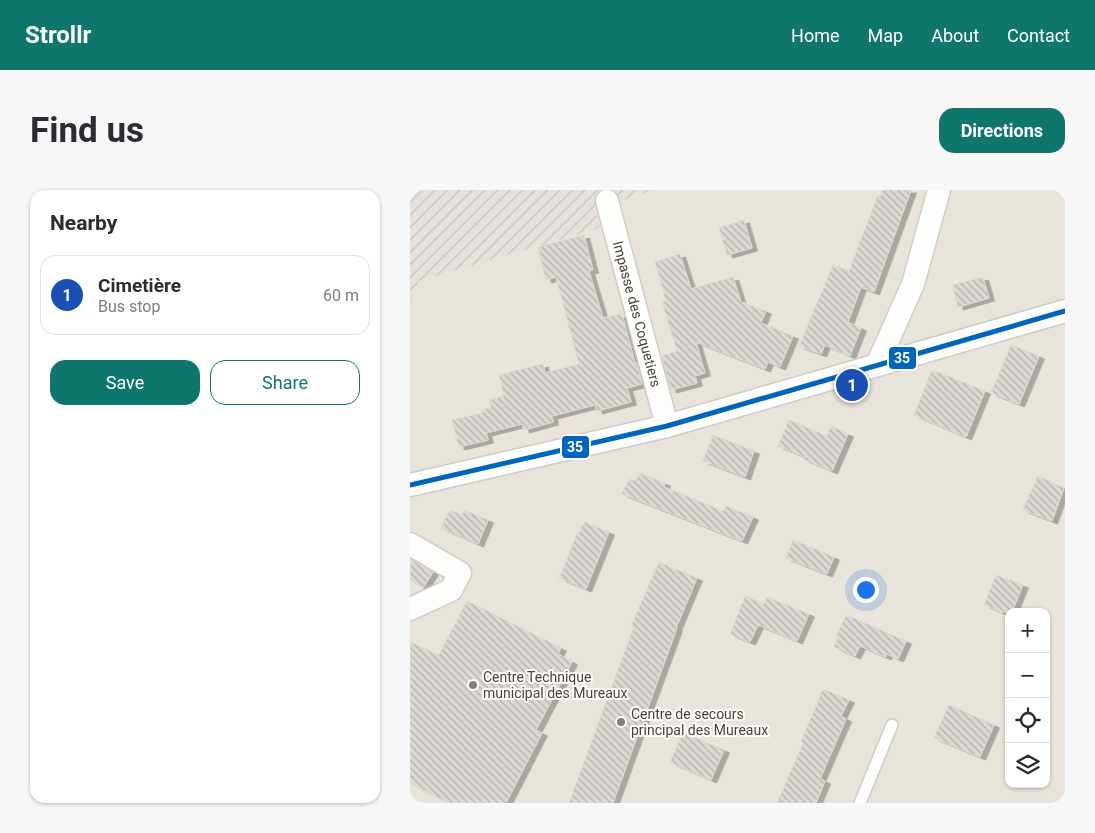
<!DOCTYPE html>
<meta charset="utf-8">
<style>
:root{--surface:#fff;--page:#f7f7f7;--text:#2b2b33;--muted:#7c7c81;--line:#e1e1e2;--accent:#0f766e}
body{margin:0;font-family:Roboto,sans-serif;background:var(--page);color:var(--text)}
.controls{position:absolute;right:15px;bottom:15px;display:grid;overflow:hidden;border-radius:10px;box-shadow:0 1px 4px #0004}
.controls button{width:45px;height:45px;display:grid;place-items:center;padding:0;border:0;border-bottom:1px solid var(--line);background:var(--surface);color:var(--text);font:25px sans-serif}
.you{position:absolute;left:455px;top:399px;width:18px;height:18px;margin:-12px;border:4px solid #fff;border-radius:50%;background:#1a73e8;box-shadow:0 0 0 8px #1a73e833}
.badge{display:grid;place-items:center;width:32px;height:32px;border-radius:50%;background:var(--accent);color:#fff;font-size:16px;font-weight:700}
.pin{position:absolute;translate:-50% -50%;border:2px solid #fff;box-shadow:0 1px 5px #0006}
.list{margin:0;padding:0;list-style:none}
h2{display:flex;justify-content:space-between;align-items:center;height:65px;margin:0;padding:0 20px;font-size:21px}
h2 small{font-size:16px;font-weight:400;color:var(--muted)}
.list li{display:grid;grid-template-columns:32px 1fr auto;gap:15px;align-items:center;box-sizing:border-box;height:80px;margin:0 10px 10px;padding:0 10px;border:1px solid var(--line);border-radius:15px}
.list b{display:block;font-size:19px;white-space:nowrap}
.list p{margin:0;font-size:16px;white-space:nowrap;color:var(--muted)}
.list em{font-size:16px;font-style:normal;color:var(--muted)}
.actions{display:flex;gap:10px;padding:15px 20px}
.actions a{flex:1;padding:11px 0;border:1px solid var(--accent);border-radius:15px;text-align:center;font-size:18px;color:var(--accent)}
.actions .main{background:var(--accent);color:#fff}
.icon{flex:none;width:28px;height:28px;fill:none;stroke:currentColor;stroke-width:2;stroke-linecap:round;stroke-linejoin:round}
.map{position:relative;flex:none;width:655px;height:613px;overflow:hidden;border-radius:15px}
header{display:flex;align-items:center;gap:30px;box-sizing:border-box;height:70px;padding:0 25px;background:var(--accent);color:#fff}
header strong{font-size:24px}
nav{display:flex;gap:28px;margin-inline-start:auto;font-size:18px}
.intro{display:flex;align-items:center;justify-content:space-between;box-sizing:border-box;height:120px;padding:0 30px}
h1{margin:0;font-size:35px}
.button{padding:12px 22px;border-radius:15px;background:var(--accent);color:#fff;font-size:18px;font-weight:700}
main{display:flex;gap:30px;padding:0 30px}
aside{flex:1;background:var(--surface);border-radius:15px;box-shadow:0 1px 4px #0004}
.map>svg:first-child{display:block}
</style>
<header>
<strong>Strollr</strong>
<nav><a>Home</a><a>Map</a><a>About</a><a>Contact</a></nav>
</header>
<div class="intro"><h1>Find us</h1><a class="button">Directions</a></div>
<main>
<aside>
<h2>Nearby<small></small></h2>
<ul class="list">
<li><span class="badge" style="background:#1a4fb4">1</span><div><b>Cimetière</b><p>Bus stop</p></div><em>60 m</em></li>
</ul>
<div class="actions"><a class="main">Save</a><a>Share</a></div>
</aside>
<div class="map">
<svg width="655" height="613" viewBox="0 0 655 613">
<defs>
<pattern id="industrial-furrows" width="10" height="10" patternUnits="userSpaceOnUse" patternTransform="scale(1.25)"><rect width="10" height="10" fill="#e6e1dd"/><path d="M-1 1l2-2M0 10L10 0M9 11l2-2" fill="none" stroke="#c7c2be"/></pattern>
<pattern id="building-back-hatch" width="6" height="6" patternUnits="userSpaceOnUse" patternTransform="scale(1.25)"><rect width="6" height="6" fill="#dcd8d3"/><path d="M-1 5l2 2M0 0l6 6M5-1l2 2" fill="none" stroke="#b4b1ac"/></pattern>
<filter id="shadow"><feDropShadow dx="5.5" dy="3" stdDeviation="0" flood-color="#0004"/></filter>
</defs>
<rect width="100%" height="100%" fill="#f3f1ee"/>
<path fill="#e8e3db" fill-rule="evenodd" d="M246 0H655V613H0V116L9 91 189 38 184 16 208 12ZM599 422H636V594H599Z"/>
<polygon fill="url(#industrial-furrows)" points="0,0 246,0 208,12 184,16 190,38 9,91 0,116"/>
<g fill="url(#building-back-hatch)" stroke="#dcd8d2" filter="url(#shadow)">
<polygon points="473,0 501,0 464,102 451,97 438,132 451,138 440,166 415,155 411,164 389,156 423,75 439,81 468,5 471,6"/>
<polygon points="334,30 342,58 317,65 309,38"/>
<polygon points="174,45 183,80 179,81 193,128 212,124 225,173 227,173 232,194 217,198 221,212 187,221 185,215 142,226 143,232 114,240 112,234 76,243 78,250 49,257 42,230 72,223 72,220 81,217 79,210 94,206 89,185 133,174 135,183 169,174 146,87 136,90 128,57"/>
<polygon points="270,64 281,99 323,87 331,112 356,121 351,133 383,146 370,177 358,172 355,179 286,152 295,183 285,186 287,193 261,200 252,166 267,161 252,112 256,111 245,72"/>
<polygon points="573,87 579,108 548,117 543,95"/>
<polygon points="601,155 629,166 609,214 581,203"/>
<polygon points="522,180 575,201 556,247 504,225"/>
<polygon points="379,230 417,246 421,236 438,244 422,281 393,269 395,267 368,256"/>
<polygon points="303,245 344,261 335,287 293,271"/>
<polygon points="229,283 255,293 254,297 313,321 316,316 343,327 332,351 212,304 219,289 226,291"/>
<polygon points="628,286 654,298 642,331 613,320"/>
<polygon points="40,320 52,325 54,320 78,330 68,354 31,338"/>
<polygon points="174,332 199,342 176,399 149,388 168,342 169,343"/>
<polygon points="383,350 424,367 417,384 376,368"/>
<polygon points="0,369 23,382 13,398 0,390"/>
<polygon points="249,372 287,388 266,438 267,438 203,613 159,613 224,437 221,436"/>
<polygon points="586,385 613,395 602,422 591,422 574,415"/>
<polygon points="335,406 354,414 357,407 399,424 387,451 348,435 340,452 320,444"/>
<polygon points="57,411 151,458 148,464 162,472 126,540 132,543 96,613 39,613 0,593 0,452 29,465"/>
<polygon points="436,425 496,451 488,469 477,464 476,467 450,456 445,466 424,457 428,447 426,446"/>
<polygon points="413,499 439,510 431,526 436,529 410,589 415,591 406,613 367,613 393,553 391,552"/>
<polygon points="539,515 584,535 570,567 524,548"/>
<polygon points="273,543 314,560 301,590 260,572"/>
</g>
<g fill="none" stroke-linecap="round" stroke-linejoin="round">
<defs>
<polyline id="service" points="450,613 482,535"/>
<g id="minor">
<polyline points="197,11 257,236"/>
<polyline points="467,175 503,94 529,0"/>
<polyline points="0,295 257,236 655,121"/>
<polyline points="0,354 50,383 41,400 0,419"/>
</g>
</defs>
<use href="#service" stroke="#cfccc8" stroke-width="14"/>
<use href="#minor" stroke="#cfccc8" stroke-width="25"/>
<use href="#service" stroke="#fdfdfc" stroke-width="11"/>
<use href="#minor" stroke="#fdfdfc" stroke-width="22"/>
<defs>
<polyline id="bus-1" points="0,295 257,236 655,121"/>
</defs>
<use href="#bus-1" stroke="#fff" stroke-width="9"/>
<use href="#bus-1" stroke="#0065bd" stroke-width="5"/>
</g>
<g fill="#867f77" stroke="#fff" stroke-width="2">
<circle cx="63" cy="495" r="5"/>
<circle cx="211" cy="532" r="5"/>
</g>
<g text-anchor="middle" dominant-baseline="central" stroke-width="4" stroke-linejoin="round" paint-order="stroke">
<g font-size="14" fill="#4b4237" stroke="#fff">
<text transform="translate(227 124) rotate(75)">Impasse des Coquetiers</text>
</g>
<g font-size="14" fill="#4b4237" stroke="#fff" text-anchor="start">
<text x="73" y="487">Centre Technique<tspan x="73" dy="16">municipal des Mureaux</tspan></text>
<text x="221" y="524">Centre de secours<tspan x="221" dy="16">principal des Mureaux</tspan></text>
</g>
</g>
<g stroke="#fff" stroke-width="2">
<rect x="478" y="156" width="29" height="24" rx="5" fill="#0065bd"/>
<rect x="151" y="245" width="29" height="24" rx="5" fill="#0065bd"/>
</g>
<g font-size="14" text-anchor="middle" font-weight="bold" fill="#fff">
<text x="492" y="173">35</text>
<text x="165" y="262">35</text>
</g>
</svg>
<div class="controls">
<button>+</button>
<button>−</button>
<button><svg class="icon" aria-label="locate" viewBox="0 0 24 24"><circle cx="12" cy="12" r="6"/><path d="M12 2v4M12 18v4M2 12h4M18 12h4"/></svg></button>
<button><svg class="icon" aria-label="layers" viewBox="0 0 24 24"><path d="M12 4l9 5-9 5-9-5zM3 14l9 5 9-5"/></svg></button>
</div>
<div class="you"></div>
<div class="pin badge" style="left:442px;top:195px;background:#1a4fb4">1</div>
</div>
</main>
